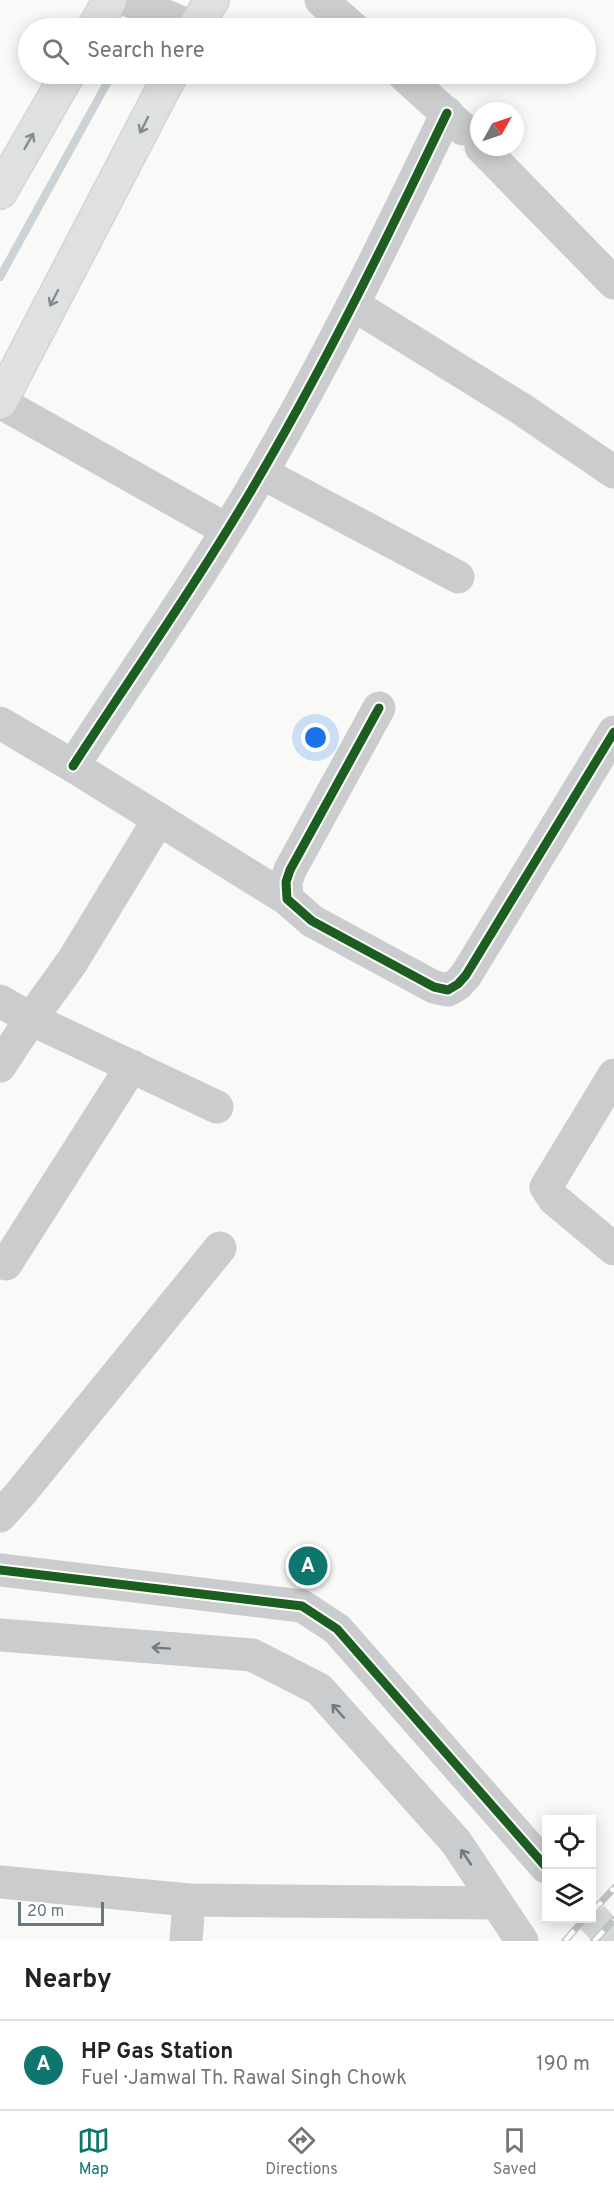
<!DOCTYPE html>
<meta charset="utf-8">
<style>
:root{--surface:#fff;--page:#f6f6f6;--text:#222;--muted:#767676;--line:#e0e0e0;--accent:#0f766e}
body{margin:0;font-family:Overpass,sans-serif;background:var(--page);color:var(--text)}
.controls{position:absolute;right:18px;bottom:18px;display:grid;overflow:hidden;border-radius:0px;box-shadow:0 3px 15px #0003}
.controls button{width:54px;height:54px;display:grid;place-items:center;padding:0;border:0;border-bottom:2px solid var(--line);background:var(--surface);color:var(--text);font:30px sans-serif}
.compass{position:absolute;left:470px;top:102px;width:54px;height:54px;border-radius:50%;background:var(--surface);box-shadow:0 3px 15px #0003;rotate:50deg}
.scale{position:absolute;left:18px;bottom:15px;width:86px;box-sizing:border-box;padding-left:6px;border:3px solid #68777f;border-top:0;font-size:16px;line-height:21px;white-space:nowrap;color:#68777f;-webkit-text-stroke:4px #fff;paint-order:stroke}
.you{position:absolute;left:316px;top:738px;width:21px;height:21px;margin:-15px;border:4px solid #fff;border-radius:50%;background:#1a73e8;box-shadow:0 0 0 9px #1a73e833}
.badge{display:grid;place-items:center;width:39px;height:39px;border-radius:50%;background:var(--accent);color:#fff;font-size:20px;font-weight:700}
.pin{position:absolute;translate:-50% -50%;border:3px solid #fff;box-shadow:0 2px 6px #0006}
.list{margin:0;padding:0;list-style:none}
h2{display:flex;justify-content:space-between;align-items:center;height:78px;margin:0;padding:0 24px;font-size:26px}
h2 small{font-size:20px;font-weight:400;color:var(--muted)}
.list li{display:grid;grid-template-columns:39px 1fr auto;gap:18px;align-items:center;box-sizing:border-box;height:90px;padding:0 24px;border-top:2px solid var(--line)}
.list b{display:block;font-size:22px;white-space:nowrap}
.list p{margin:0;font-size:20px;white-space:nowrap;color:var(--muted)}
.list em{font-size:20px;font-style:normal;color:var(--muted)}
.icon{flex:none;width:33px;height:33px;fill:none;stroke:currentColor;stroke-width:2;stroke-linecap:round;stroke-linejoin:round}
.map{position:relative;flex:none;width:614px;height:1941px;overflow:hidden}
.search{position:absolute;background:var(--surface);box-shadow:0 3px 15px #0003;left:18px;right:18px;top:18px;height:66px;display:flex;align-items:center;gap:15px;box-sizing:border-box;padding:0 21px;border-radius:33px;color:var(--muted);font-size:22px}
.sheet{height:168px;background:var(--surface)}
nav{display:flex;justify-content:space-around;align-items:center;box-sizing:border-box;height:84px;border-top:2px solid var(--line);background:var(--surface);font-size:16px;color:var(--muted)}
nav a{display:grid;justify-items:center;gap:3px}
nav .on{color:var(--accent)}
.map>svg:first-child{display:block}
</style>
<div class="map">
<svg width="614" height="1941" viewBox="0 0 614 1941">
<rect width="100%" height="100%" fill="#f9f9f8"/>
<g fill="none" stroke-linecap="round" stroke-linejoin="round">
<g stroke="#ccd3d6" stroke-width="8">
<polyline points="137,28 146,13"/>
<polyline points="0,277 112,74"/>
</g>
<polyline stroke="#d5d8da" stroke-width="33" stroke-dasharray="33 16" stroke-linecap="butt" points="592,1917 614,1941"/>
<defs>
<g id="major">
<polyline points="94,28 110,0"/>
<polyline points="194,28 212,0"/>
<polyline points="0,192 68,74"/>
<polyline points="0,402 171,74"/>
</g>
</defs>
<use href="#major" stroke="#d4d5d5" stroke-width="36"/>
<g stroke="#cacccd" stroke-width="33">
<polyline points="128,0 194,28"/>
<polyline points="321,0 353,28"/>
<polyline points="403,74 463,129"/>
<polyline points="481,147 614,283"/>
<polyline points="354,305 520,408 614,472"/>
<polyline points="0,402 227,530"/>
<polyline points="262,473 458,577"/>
<polyline points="379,708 290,870 286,882 287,899 312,921 434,987 448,990 458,984 466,975 614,732"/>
<polyline points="0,723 73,766 287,899"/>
<path d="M73 766C136 669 204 573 262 472 330 355 389 234 447 113"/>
<polyline points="0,1001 31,1019 217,1107"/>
<polyline points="0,1066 31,1019 72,962 159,819"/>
<polyline points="614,1075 546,1187 554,1199 614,1249"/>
<polyline points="6,1264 132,1066"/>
<polyline points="0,1516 20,1494 220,1248"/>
<polyline points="0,1570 302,1606 337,1629 546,1867"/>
<polyline points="0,1635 252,1655 319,1689 456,1842 522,1941"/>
<polyline points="0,1882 189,1900 496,1903"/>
<polyline points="186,1941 189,1900"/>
</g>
<use href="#major" stroke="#dfe0e0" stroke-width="33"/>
<defs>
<g id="rail">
<polyline points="592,1912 614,1888"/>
<polyline points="565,1941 585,1918"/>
<polyline points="594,1941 614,1920"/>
</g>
</defs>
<use href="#rail" stroke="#c1c3c3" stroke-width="7"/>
<use href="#rail" stroke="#fff" stroke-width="4.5" stroke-dasharray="14" stroke-linecap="butt"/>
<defs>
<g id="cycleway">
<polyline points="379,708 290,870 286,882 287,899 312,921 434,987 448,990 458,984 466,975 614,732"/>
<path d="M73 766C136 669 204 573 262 472 330 355 389 234 447 113"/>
<polyline points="0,1570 302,1606 337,1629 546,1867"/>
</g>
</defs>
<use href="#cycleway" stroke="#fff" stroke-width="13"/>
<use href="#cycleway" stroke="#1b5e20" stroke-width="9"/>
</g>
<defs><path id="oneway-shaft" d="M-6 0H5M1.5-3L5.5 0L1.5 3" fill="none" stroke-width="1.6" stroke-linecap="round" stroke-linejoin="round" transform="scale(1.5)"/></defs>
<g stroke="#808c92">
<use href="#oneway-shaft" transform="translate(144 125) rotate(117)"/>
<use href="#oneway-shaft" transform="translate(29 141) rotate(-60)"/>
<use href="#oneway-shaft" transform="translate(54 298) rotate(117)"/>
</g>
<g stroke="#6d7b83">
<use href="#oneway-shaft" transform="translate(161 1648) rotate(-176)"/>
<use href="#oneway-shaft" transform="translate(338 1711) rotate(-132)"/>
<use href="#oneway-shaft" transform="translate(466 1857) rotate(-124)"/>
</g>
</svg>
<div class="controls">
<button><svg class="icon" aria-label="locate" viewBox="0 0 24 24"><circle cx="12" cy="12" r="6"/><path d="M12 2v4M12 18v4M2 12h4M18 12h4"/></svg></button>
<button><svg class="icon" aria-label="layers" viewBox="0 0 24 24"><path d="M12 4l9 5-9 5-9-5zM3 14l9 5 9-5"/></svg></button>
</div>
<svg class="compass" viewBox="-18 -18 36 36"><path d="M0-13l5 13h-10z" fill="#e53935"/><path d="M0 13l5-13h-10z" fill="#767676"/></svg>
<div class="scale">20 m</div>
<div class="you"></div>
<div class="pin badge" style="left:308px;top:1566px">A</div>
<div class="search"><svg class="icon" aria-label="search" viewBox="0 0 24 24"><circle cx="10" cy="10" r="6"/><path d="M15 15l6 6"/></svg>Search here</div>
</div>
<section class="sheet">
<h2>Nearby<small></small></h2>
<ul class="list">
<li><span class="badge">A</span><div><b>HP Gas Station</b><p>Fuel · Jamwal Th. Rawal Singh Chowk</p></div><em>190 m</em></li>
</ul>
</section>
<nav>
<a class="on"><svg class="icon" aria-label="map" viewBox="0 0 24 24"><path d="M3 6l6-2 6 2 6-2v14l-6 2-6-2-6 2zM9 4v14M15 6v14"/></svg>Map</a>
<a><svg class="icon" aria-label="directions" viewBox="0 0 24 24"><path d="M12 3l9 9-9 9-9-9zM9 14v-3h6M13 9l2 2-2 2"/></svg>Directions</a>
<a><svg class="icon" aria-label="saved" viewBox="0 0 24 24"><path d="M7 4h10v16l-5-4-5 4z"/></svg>Saved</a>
</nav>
